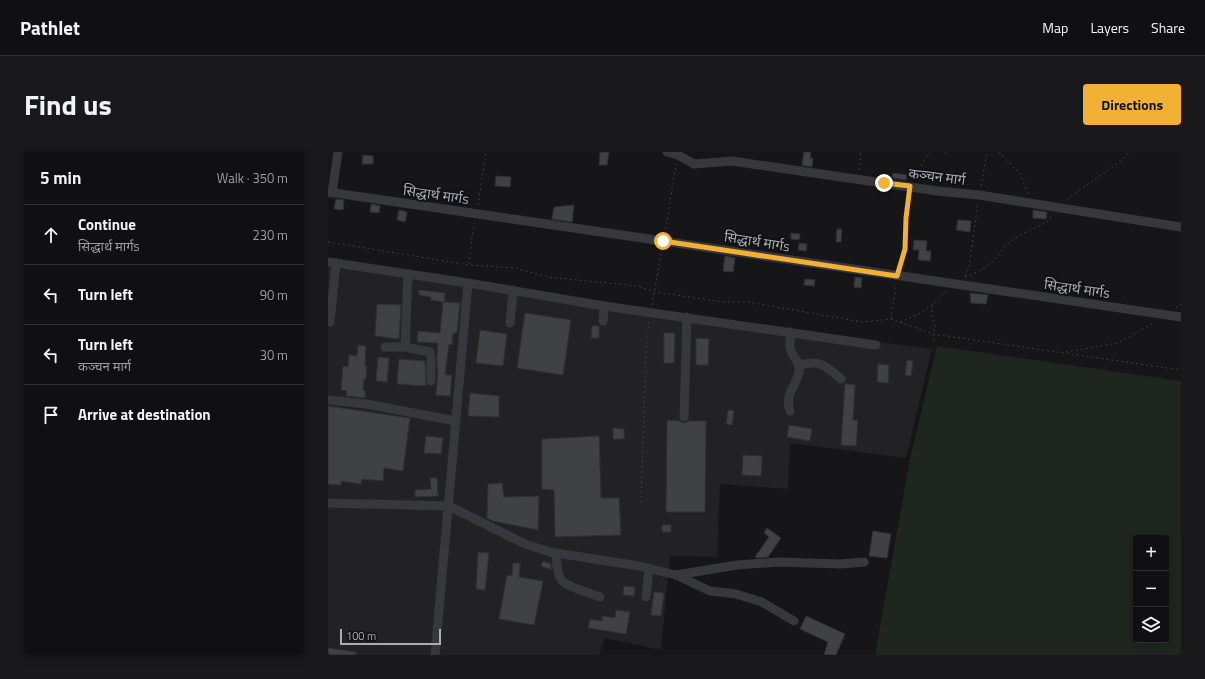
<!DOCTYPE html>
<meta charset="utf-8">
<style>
:root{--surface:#101012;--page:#19191b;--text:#f1f3f6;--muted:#9c9d9f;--line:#303032;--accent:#f2b134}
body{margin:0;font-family:"Titillium Web","Noto Sans Devanagari",sans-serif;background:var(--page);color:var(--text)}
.controls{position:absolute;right:12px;bottom:12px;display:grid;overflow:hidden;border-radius:4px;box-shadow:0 2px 10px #0003}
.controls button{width:36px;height:36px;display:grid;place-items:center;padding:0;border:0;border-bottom:1px solid var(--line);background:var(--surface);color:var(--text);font:20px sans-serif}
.scale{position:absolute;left:12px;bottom:10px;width:101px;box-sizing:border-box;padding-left:4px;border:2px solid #a8adb8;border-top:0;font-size:11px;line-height:14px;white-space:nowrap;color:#a8adb8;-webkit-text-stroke:3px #111113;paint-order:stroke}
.stop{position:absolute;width:12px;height:12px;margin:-9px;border:3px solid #f2b134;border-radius:50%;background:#fff}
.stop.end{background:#f2b134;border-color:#fff;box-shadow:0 1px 4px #0008}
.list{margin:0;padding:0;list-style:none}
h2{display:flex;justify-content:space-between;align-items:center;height:52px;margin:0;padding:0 16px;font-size:17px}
h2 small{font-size:13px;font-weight:400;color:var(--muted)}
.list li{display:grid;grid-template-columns:26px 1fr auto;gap:12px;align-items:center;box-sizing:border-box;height:60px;padding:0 16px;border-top:1px solid var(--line)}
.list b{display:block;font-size:15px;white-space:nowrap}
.list p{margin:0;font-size:13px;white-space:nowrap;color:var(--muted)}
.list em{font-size:13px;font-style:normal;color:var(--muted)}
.icon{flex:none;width:22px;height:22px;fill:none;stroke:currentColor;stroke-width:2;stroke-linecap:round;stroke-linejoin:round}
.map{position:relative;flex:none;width:853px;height:503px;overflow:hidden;border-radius:4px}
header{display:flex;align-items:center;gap:24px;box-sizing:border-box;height:56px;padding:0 20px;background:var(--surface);border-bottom:1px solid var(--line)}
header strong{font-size:19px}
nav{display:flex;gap:22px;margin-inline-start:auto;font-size:14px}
.intro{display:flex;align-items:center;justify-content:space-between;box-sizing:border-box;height:96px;padding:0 24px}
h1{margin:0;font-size:28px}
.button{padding:10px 18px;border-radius:4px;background:var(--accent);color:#111;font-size:14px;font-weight:700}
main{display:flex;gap:24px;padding:0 24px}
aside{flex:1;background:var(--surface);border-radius:4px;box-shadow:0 2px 10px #0003}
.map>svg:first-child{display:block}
</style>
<header>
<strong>Pathlet</strong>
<nav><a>Map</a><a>Layers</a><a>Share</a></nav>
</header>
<div class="intro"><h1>Find us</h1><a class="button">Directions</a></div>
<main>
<aside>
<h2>5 min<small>Walk · 350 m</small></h2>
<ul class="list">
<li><svg class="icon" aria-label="ahead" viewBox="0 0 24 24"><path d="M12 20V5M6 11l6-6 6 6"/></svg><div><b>Continue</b><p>सिद्धार्थ मार्गs</p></div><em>230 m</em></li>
<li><svg class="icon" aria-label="left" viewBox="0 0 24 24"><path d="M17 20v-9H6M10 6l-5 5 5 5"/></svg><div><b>Turn left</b></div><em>90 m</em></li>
<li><svg class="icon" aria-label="left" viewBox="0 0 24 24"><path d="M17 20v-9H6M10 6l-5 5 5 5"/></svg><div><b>Turn left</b><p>कञ्चन मार्ग</p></div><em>30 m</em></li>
<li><svg class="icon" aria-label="arrive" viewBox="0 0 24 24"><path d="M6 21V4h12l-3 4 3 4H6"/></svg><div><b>Arrive at destination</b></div></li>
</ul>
</aside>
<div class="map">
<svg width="853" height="503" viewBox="0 0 853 503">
<rect width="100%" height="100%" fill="#161618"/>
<polygon fill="#222225" points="0,115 604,197 578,306 462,291 460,337 392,332 389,405 342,404 333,498 277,486 271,503 0,503"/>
<path fill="#1e261f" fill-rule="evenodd" d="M609 194 853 229V503H547L582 307ZM808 386H838V488H808Z"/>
<g fill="#404145" stroke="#303034">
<polygon points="272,0 281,0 279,13 271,13"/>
<polygon points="476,0 483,0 482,6 485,6 484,15 474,13"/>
<polygon points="35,3 45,4 45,12 34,12"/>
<polygon points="565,21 579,23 578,28 564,26"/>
<polygon points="168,24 183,25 182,35 167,34"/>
<polygon points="8,47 16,48 15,58 6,57"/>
<polygon points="43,52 52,54 51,61 42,60"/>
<polygon points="246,53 244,70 224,67 226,55"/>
<polygon points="71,58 79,60 77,70 69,68"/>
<polygon points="705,58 719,60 718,67 705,66"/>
<polygon points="630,68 643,69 642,80 628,78"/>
<polygon points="509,77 514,77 513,90 508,90"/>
<polygon points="463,81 472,82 471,88 463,87"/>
<polygon points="586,88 599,89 598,99 603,99 602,109 590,108 591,98 585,98"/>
<polygon points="471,91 479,92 478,99 470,98"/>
<polygon points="397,104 407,106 405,120 395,119"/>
<polygon points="527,125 534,126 533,136 526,135"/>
<polygon points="477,127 487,128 486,134 476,133"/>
<polygon points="91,138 117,141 116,150 132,151 129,181 125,181 124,193 121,192 117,223 124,223 122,244 108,243 110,216 109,216 109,203 110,191 89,190 90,179 112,181 115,150 103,148 103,145 91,143"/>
<polygon points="642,141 660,143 658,152 643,151"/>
<polygon points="49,152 73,153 71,187 47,184"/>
<polygon points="197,161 243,168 235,223 189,216"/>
<polygon points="264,174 271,174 271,186 263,186"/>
<polygon points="152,178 179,182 175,214 148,211"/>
<polygon points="336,181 347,181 346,211 336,211"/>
<polygon points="368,186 381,187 380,213 368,213"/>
<polygon points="30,193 38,194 37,214 39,214 38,227 36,227 35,238 37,239 37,246 18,244 19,239 13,238 15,214 20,215 21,203 29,204"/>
<polygon points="50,205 61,206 59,230 48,229"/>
<polygon points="71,207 97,209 98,234 69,232"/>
<polygon points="579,208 585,209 583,224 577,223"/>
<polygon points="550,212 561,213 560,231 549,230"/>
<polygon points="517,232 527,233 525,268 530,268 528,294 513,293"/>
<polygon points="142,241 171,244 171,265 140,264"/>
<polygon points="0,254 82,266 75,319 56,316 55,329 34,327 33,332 13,329 13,333 0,332"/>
<polygon points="400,258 406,259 404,273 398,272"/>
<polygon points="339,268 351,269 356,271 361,269 378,269 377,360 338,360"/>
<polygon points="461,273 484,277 482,289 459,285"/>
<polygon points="285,276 296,277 296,287 285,287"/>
<polygon points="98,284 115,286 113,302 96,301"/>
<polygon points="271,284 273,346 291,346 293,383 227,385 226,338 214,337 214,287"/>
<polygon points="415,303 434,304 433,324 414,323"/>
<polygon points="102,326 109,326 110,344 87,345 87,338 103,337"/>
<polygon points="174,331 176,345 211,344 210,378 165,369 159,366 160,332"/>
<rect x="334" y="373" width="9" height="7"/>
<polygon points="439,376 453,386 440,405 428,406 427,405 441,385 436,381"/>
<polygon points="545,379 563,382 559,406 541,404"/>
<polygon points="150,400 161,401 157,438 148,437"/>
<polygon points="215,409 223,412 223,418 213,414"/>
<polygon points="185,411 192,411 191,425 215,429 206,473 171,467 179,423 184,424"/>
<polygon points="296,434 307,435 306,444 295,443"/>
<polygon points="326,440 336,441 333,464 323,463"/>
<polygon points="288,458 302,460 298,482 260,476 262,467 274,469 274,464 287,466"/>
<polygon points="478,464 517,482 508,503 496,503 500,490 472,477"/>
<polygon points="0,496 28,500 28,503 0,503"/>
</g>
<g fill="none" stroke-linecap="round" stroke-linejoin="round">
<g stroke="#3d3f44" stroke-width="1" stroke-dasharray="2 3" stroke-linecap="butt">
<polyline points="616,0 620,0"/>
<polyline points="671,0 685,15 692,21 696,32 701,43"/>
<polyline points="531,18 533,0"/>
<polyline points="586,27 601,0"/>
<polyline points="653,34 659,0"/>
<path d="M739 48C759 31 783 19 802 0"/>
<polyline points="150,53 158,0"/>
<polyline points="337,82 348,12"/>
<polyline points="0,90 141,113 187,116 220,125 309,134 327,140 396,150 420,150 534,170 563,167 605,182 853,218"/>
<polyline points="141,112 144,85 147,70"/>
<polyline points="572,115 577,97 578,66 581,44"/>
<polyline points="637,124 641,115 650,51"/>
<path d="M637 125C646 122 657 117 664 110 671 103 676 95 683 89 695 79 710 76 722 68L723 62"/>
<polyline points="324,153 334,97"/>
<polyline points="604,153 604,164 607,173 605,182 606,192"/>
<polyline points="848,156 853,152"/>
<polyline points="563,167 568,132"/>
<polyline points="572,170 591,162 604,153 619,139"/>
<polyline points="738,200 790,191 827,170"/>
<polyline points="313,351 318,197 321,170"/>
</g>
<g stroke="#37383d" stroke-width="9">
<polyline points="339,0 350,3 366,12 404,9 609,39 651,43 853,75"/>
<polyline points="0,40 853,165"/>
<polyline points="4,41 10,0"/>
<polyline points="0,110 140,131 276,154 548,193"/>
<polyline points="80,122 77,195 102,200 103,205 103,229"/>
<polyline points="275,169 276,154"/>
<polyline points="2,170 8,111"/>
<polyline points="182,171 185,138"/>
<polyline points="57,195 77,195"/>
<path d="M471 214C490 206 499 215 513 227"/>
<polyline points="0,248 38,252 128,269"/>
<path d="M462 259C456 242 468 235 471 220 473 210 464 205 462 196 462 191 462 186 462 180"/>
<polyline points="356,265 359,165"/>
<polyline points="0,351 121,354 197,392 222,400 311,414 348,423 382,439 408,442 434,450 466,469"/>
<path d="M228 401C229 410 228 421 234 429 238 434 264 442 272 445"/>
<polyline points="348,423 409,413 451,410 512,412 536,410"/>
<polyline points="318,445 321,416"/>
<polyline points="107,503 140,131"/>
</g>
</g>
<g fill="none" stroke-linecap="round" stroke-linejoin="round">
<polyline stroke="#f2b134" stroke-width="5" points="335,89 569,124 577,97 578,66 582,34 556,31"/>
</g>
<g text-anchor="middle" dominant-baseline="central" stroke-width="4" stroke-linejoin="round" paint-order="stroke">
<g font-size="14" fill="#a8adb8" stroke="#111113">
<text transform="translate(609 24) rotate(7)">कञ्चन मार्ग</text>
<text transform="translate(108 42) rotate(8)">सिद्धार्थ मार्गs</text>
<text transform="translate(429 89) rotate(9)">सिद्धार्थ मार्गs</text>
<text transform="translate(749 136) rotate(8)">सिद्धार्थ मार्गs</text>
</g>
</g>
</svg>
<div class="controls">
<button>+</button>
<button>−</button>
<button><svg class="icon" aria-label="layers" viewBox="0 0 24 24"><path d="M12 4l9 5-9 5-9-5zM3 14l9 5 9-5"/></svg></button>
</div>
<div class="scale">100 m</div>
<div class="stop" style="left:335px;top:89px"></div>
<div class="stop end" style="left:556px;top:31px"></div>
</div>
</main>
